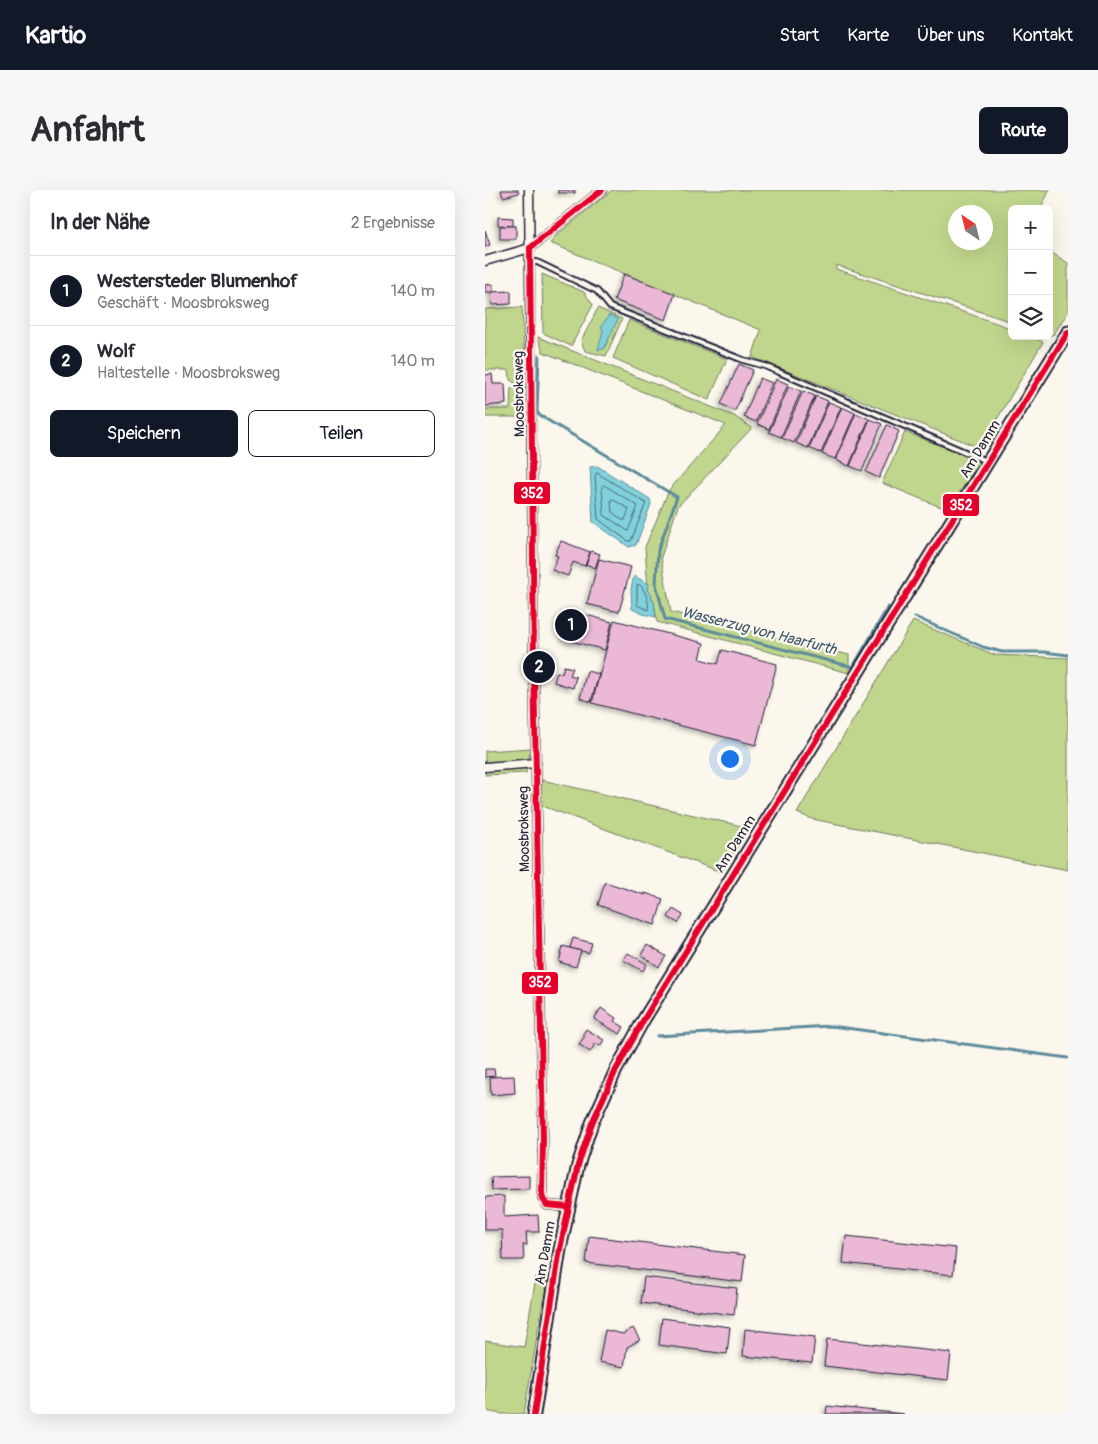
<!DOCTYPE html>
<html lang="de">
<meta charset="utf-8">
<style>
:root{--surface:#fff;--page:#f7f7f7;--text:#2b2b33;--muted:#7c7c81;--line:#e1e1e2;--accent:#111827}
body{margin:0;font-family:Pangolin,sans-serif;background:var(--page);color:var(--text)}
.controls{position:absolute;right:15px;top:15px;display:grid;overflow:hidden;border-radius:8px;box-shadow:0 5px 20px #0002}
.controls button{width:45px;height:45px;display:grid;place-items:center;padding:0;border:0;border-bottom:1px solid var(--line);background:var(--surface);color:var(--text);font:25px sans-serif}
.compass{position:absolute;left:463px;top:15px;width:45px;height:45px;border-radius:50%;background:var(--surface);box-shadow:0 5px 20px #0002;rotate:325deg}
.you{position:absolute;left:244px;top:568px;width:18px;height:18px;margin:-12px;border:4px solid #fff;border-radius:50%;background:#1a73e8;box-shadow:0 0 0 8px #1a73e833}
.badge{display:grid;place-items:center;width:32px;height:32px;border-radius:50%;background:var(--accent);color:#fff;font-size:16px;font-weight:700}
.pin{position:absolute;translate:-50% -50%;border:2px solid #fff;box-shadow:0 1px 5px #0006}
.list{margin:0;padding:0;list-style:none}
h2{display:flex;justify-content:space-between;align-items:center;height:65px;margin:0;padding:0 20px;font-size:21px}
h2 small{font-size:16px;font-weight:400;color:var(--muted)}
.list li{display:grid;grid-template-columns:32px 1fr auto;gap:15px;align-items:center;box-sizing:border-box;height:70px;padding:0 20px;border-top:1px solid var(--line)}
.list b{display:block;font-size:19px;white-space:nowrap}
.list p{margin:0;font-size:16px;white-space:nowrap;color:var(--muted)}
.list em{font-size:16px;font-style:normal;color:var(--muted)}
.actions{display:flex;gap:10px;padding:15px 20px}
.actions a{flex:1;padding:11px 0;border:1px solid var(--accent);border-radius:8px;text-align:center;font-size:18px;color:var(--accent)}
.actions .main{background:var(--accent);color:#fff}
.icon{flex:none;width:28px;height:28px;fill:none;stroke:currentColor;stroke-width:2;stroke-linecap:round;stroke-linejoin:round}
.map{position:relative;flex:none;width:583px;height:1224px;overflow:hidden;border-radius:8px}
header{display:flex;align-items:center;gap:30px;box-sizing:border-box;height:70px;padding:0 25px;background:var(--accent);color:#fff}
header strong{font-size:24px}
nav{display:flex;gap:28px;margin-inline-start:auto;font-size:18px}
.intro{display:flex;align-items:center;justify-content:space-between;box-sizing:border-box;height:120px;padding:0 30px}
h1{margin:0;font-size:35px}
.button{padding:12px 22px;border-radius:8px;background:var(--accent);color:#fff;font-size:18px;font-weight:700}
main{display:flex;gap:30px;padding:0 30px}
aside{flex:1;background:var(--surface);border-radius:8px;box-shadow:0 5px 20px #0002}
.map>svg:first-child{display:block}
</style>
<header>
<strong>Kartio</strong>
<nav><a>Start</a><a>Karte</a><a>Über uns</a><a>Kontakt</a></nav>
</header>
<div class="intro"><h1>Anfahrt</h1><a class="button">Route</a></div>
<main>
<aside>
<h2>In der Nähe<small>2 Ergebnisse</small></h2>
<ul class="list">
<li><span class="badge">1</span><div><b>Westersteder Blumenhof</b><p>Geschäft · Moosbroksweg</p></div><em>140 m</em></li>
<li><span class="badge">2</span><div><b>Wolf</b><p>Haltestelle · Moosbroksweg</p></div><em>140 m</em></li>
</ul>
<div class="actions"><a class="main">Speichern</a><a>Teilen</a></div>
</aside>
<div class="map">
<svg width="583" height="1224" viewBox="0 0 583 1224">
<defs>
<filter id="shadow"><feDropShadow dx="-2.5" dy="2.5" stdDeviation="2.5" flood-color="#0004"/></filter>
</defs>
<rect width="100%" height="100%" fill="#fbf7ec"/>
<filter id="ink" filterUnits="userSpaceOnUse"><feTurbulence type="fractalNoise" baseFrequency=".02" numOctaves="2"/><feDisplacementMap in="SourceGraphic" scale="10" xChannelSelector="R" yChannelSelector="G"/><feConvolveMatrix kernelMatrix="1 2 1 2 8 2 1 2 1" color-interpolation-filters="sRGB"/></filter>
<g filter="url(#ink)">
<g fill="#c0d68c" stroke="#717c64" fill-rule="evenodd">
<path d="M127 0H565L555 19H527V132L351 75V79L514 134 527 139V146H544L558 152 495 258 267 167 276 140 65 53 72 45ZM470 22H500V52H470Z"/>
<polygon points="564,61 583,73 583,122 569,144 564,146"/>
<polygon points="57,84 99,102 108,115 86,156 58,143"/>
<polygon points="37,117 41,199 25,190 24,180 0,180 0,119"/>
<polygon points="113,118 137,129 121,166 100,161 96,151"/>
<polygon points="144,130 242,169 224,210 128,168"/>
<polygon points="53,147 249,226 267,238 193,316 176,367 186,422 364,465 364,483 172,432 169,412 163,400 160,357 184,300 241,235 58,162"/>
<polygon points="26,197 38,202 41,227 0,227 0,219 25,219"/>
<polygon points="420,242 495,271 463,320 397,293"/>
<polygon points="428,431 510,465 583,468 583,680 327,629 312,623"/>
<polygon points="46,558 41,583 0,585 0,561"/>
<polygon points="57,590 265,638 236,682 55,615"/>
<polygon points="51,1087 62,1088 39,1224 17,1224 0,1221 0,1151 39,1157"/>
</g>
<g fill="#81d1db" stroke="#5b8b9b">
<polygon points="124,125 133,129 119,159 113,160 118,141 116,137"/>
<polygon points="112,276 165,309 166,314 151,355 144,357 108,332 105,277"/>
<polygon points="149,386 164,394 163,400 167,405 166,408 169,412 171,427 158,424 147,419 146,399"/>
</g>
<g fill="none" stroke-linecap="round" stroke-linejoin="round">
<g stroke="#48687b" stroke-width="1">
<polygon points="112,283 161,313 146,351 143,351 113,329 110,286"/>
<polygon points="119,295 153,316 143,341 119,325 117,297"/>
<polygon points="127,309 144,319 140,330 137,330 127,322 126,311"/>
<path d="M155 395C160 399 165 414 163 420L152 415V395Z"/>
</g>
<g stroke="#5b8b9b" stroke-width="3">
<polyline points="54,165 52,221 54,225 192,307 173,360 171,394 180,429 368,477 403,417"/>
<polyline points="430,427 498,457 517,462 559,462 583,465"/>
<polyline points="172,846 346,836 583,868"/>
</g>
</g>
<g fill="#ebb8d6" stroke="#22223b" filter="url(#shadow)">
<polygon points="16,0 33,0 34,3 18,7"/>
<rect x="73" y="0" width="17" height="3"/>
<polygon points="13,27 28,28 28,36 13,35"/>
<rect x="15" y="36" width="16" height="13"/>
<polygon points="0,40 5,55 0,57"/>
<polygon points="139,84 190,104 181,130 129,110"/>
<polygon points="8,94 8,102 0,102 0,95"/>
<polygon points="26,101 26,114 7,115 6,102"/>
<polygon points="254,174 268,180 250,221 236,214"/>
<polygon points="7,184 8,194 20,194 21,214 0,216 0,185"/>
<polygon points="275,188 287,193 271,232 259,227"/>
<polygon points="291,189 303,194 284,239 272,234"/>
<polygon points="304,196 316,201 296,247 284,242"/>
<polygon points="318,201 330,206 309,253 297,248"/>
<polygon points="331,206 343,211 323,258 311,253"/>
<polygon points="344,212 356,217 336,263 324,258"/>
<polygon points="357,217 370,223 350,269 337,264"/>
<polygon points="371,223 384,229 364,276 351,270"/>
<polygon points="385,229 397,234 377,281 365,276"/>
<polygon points="402,235 414,241 394,288 381,282"/>
<polygon points="76,351 105,362 100,376 88,372 83,386 67,380 73,366 70,365"/>
<polygon points="106,361 115,364 110,378 101,374"/>
<polygon points="114,369 146,377 134,422 102,414"/>
<polygon points="87,421 127,432 120,460 79,449"/>
<polygon points="129,430 219,453 215,469 233,474 237,460 292,474 271,555 107,513"/>
<polygon points="79,476 88,478 85,485 91,487 88,498 69,492 72,482 77,483"/>
<polygon points="102,481 114,484 106,512 95,508"/>
<polygon points="120,692 160,705 160,703 178,709 170,735 113,715"/>
<polygon points="188,719 198,725 193,733 183,727"/>
<polygon points="88,748 107,753 104,763 85,758"/>
<polygon points="162,755 181,766 174,777 156,765"/>
<polygon points="78,756 96,761 91,777 74,772"/>
<polygon points="143,763 162,774 158,781 138,770"/>
<polygon points="116,818 131,828 129,831 139,837 135,844 109,829"/>
<polygon points="101,839 119,850 115,856 111,853 105,862 94,854 100,846 98,844"/>
<polygon points="0,879 9,879 10,886 0,887"/>
<polygon points="29,886 30,903 6,905 5,887"/>
<polygon points="44,986 44,999 7,1000 6,987"/>
<polygon points="19,1006 19,1027 53,1025 54,1042 41,1042 42,1055 38,1055 39,1070 18,1070 17,1040 0,1040 0,1007"/>
<polygon points="104,1046 260,1065 257,1092 101,1073"/>
<polygon points="361,1046 471,1058 468,1085 358,1073"/>
<polygon points="159,1087 252,1098 249,1125 156,1113"/>
<polygon points="177,1128 245,1137 242,1164 174,1155"/>
<polygon points="148,1138 155,1150 142,1157 139,1177 114,1172 120,1140 138,1144"/>
<polygon points="260,1139 330,1147 327,1173 258,1166"/>
<polygon points="342,1149 466,1163 463,1190 339,1176"/>
<polygon points="342,1216 419,1224 341,1224"/>
</g>
<g fill="none" stroke-linecap="round" stroke-linejoin="round">
<defs>
<polyline id="service" points="45,72 52,72 112,101 125,117 258,170 280,176 501,271"/>
<g id="minor">
<polyline points="44,0 49,476 58,950 57,1003 58,1009 62,1015 83,1017"/>
<polyline points="0,71 45,58 117,0"/>
<polyline points="0,577 51,573"/>
</g>
<polyline id="secondary" points="49,1224 75,1059 93,975 107,933 131,880 159,829 583,142"/>
</defs>
<use href="#service" stroke="#22223b" stroke-width="8"/>
<use href="#minor" stroke="#22223b" stroke-width="11"/>
<use href="#secondary" stroke="#22223b" stroke-width="15"/>
<use href="#service" stroke="#fbf7ec" stroke-width="4"/>
<use href="#minor" stroke="#fbf7ec" stroke-width="8"/>
<use href="#secondary" stroke="#fbf7ec" stroke-width="11"/>
<defs>
<g id="bus-1">
<polyline points="45,58 49,476 58,950 57,1003 58,1009 62,1015 83,1017"/>
<polyline points="45,58 117,0"/>
<polyline points="49,1224 75,1059 93,975 107,933 131,880 159,829 583,142"/>
</g>
</defs>
<use href="#bus-1" stroke="#fbf7ec" stroke-width="10"/>
<use href="#bus-1" stroke="#e4002b" stroke-width="6"/>
</g>
</g>
<g text-anchor="middle" dominant-baseline="central" stroke-width="4.5" stroke-linejoin="round" paint-order="stroke">
<g font-size="14" fill="#22223b" stroke="#fbf7ec">
<text transform="translate(34 204) rotate(-91)">Moosbroksweg</text>
<text transform="translate(495 259) rotate(-59)">Am Damm</text>
<text transform="translate(39 639) rotate(-91)">Moosbroksweg</text>
<text transform="translate(250 654) rotate(-58)">Am Damm</text>
<text transform="translate(60 1063) rotate(-80)">Am Damm</text>
</g>
<g font-size="15" font-style="italic" fill="#3e576b" stroke="#fbf7ec">
<text transform="translate(274 441) rotate(14)">Wasserzug von Haarfurth</text>
</g>
</g>
<g stroke="#fbf7ec" stroke-width="2">
<rect x="28" y="291" width="38" height="24" rx="5" fill="#e4002b"/>
<rect x="457" y="303" width="38" height="24" rx="5" fill="#e4002b"/>
<rect x="36" y="781" width="38" height="24" rx="5" fill="#e4002b"/>
</g>
<g font-size="14" text-anchor="middle" font-weight="bold" fill="#fff">
<text x="47" y="308">352</text>
<text x="476" y="320">352</text>
<text x="55" y="797">352</text>
</g>
</svg>
<div class="controls">
<button>+</button>
<button>−</button>
<button><svg class="icon" aria-label="layers" viewBox="0 0 24 24"><path d="M12 4l9 5-9 5-9-5zM3 14l9 5 9-5"/></svg></button>
</div>
<svg class="compass" viewBox="-18 -18 36 36"><path d="M0-13l5 13h-10z" fill="#e53935"/><path d="M0 13l5-13h-10z" fill="#7c7c81"/></svg>
<div class="you"></div>
<div class="pin badge" style="left:86px;top:435px">1</div>
<div class="pin badge" style="left:54px;top:477px">2</div>
</div>
</main>
